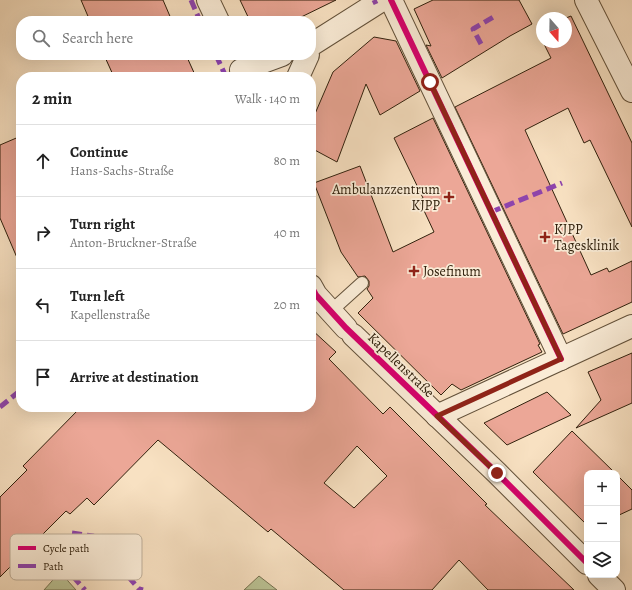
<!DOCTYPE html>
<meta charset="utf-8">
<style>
:root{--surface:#fff;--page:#f6f6f6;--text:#222;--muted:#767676;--line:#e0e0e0}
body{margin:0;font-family:Alegreya,serif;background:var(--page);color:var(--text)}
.controls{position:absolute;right:12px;bottom:12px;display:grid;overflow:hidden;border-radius:8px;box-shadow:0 4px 16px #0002}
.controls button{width:36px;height:36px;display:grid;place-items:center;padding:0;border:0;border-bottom:1px solid var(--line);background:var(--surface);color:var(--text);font:20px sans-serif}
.compass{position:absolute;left:536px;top:12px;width:36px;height:36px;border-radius:50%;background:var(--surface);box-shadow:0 4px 16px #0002;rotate:160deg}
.stop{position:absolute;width:12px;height:12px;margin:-9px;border:3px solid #8f2418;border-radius:50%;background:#fff}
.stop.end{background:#8f2418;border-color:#fff;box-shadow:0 1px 4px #0008}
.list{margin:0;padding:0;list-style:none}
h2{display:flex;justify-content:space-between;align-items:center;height:52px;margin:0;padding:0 16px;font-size:17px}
h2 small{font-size:13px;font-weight:400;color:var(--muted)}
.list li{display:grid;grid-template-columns:26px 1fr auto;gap:12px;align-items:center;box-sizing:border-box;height:72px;padding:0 16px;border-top:1px solid var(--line)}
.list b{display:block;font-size:15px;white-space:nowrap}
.list p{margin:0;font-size:13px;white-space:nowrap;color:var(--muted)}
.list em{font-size:13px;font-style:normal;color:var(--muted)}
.icon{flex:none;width:22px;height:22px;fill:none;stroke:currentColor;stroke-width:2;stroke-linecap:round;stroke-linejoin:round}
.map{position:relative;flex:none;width:632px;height:590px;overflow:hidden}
.search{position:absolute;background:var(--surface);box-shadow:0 4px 16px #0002;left:16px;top:16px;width:300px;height:44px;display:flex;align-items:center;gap:10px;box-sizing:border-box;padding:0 14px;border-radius:16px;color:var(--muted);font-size:15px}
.panel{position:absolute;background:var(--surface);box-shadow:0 4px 16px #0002;left:16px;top:72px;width:300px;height:340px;border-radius:16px}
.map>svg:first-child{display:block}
</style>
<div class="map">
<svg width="632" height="590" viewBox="0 0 632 590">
<rect width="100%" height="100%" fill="#f8e1c2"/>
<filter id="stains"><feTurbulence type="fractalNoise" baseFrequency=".005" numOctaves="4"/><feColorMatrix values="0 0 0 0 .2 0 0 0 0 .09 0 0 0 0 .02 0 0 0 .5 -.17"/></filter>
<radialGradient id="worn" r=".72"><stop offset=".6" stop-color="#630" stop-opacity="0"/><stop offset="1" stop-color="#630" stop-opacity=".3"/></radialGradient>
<g fill="#bbc395" stroke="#767251">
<polygon points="60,572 76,590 44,590"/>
<polygon points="259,576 277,590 244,590"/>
</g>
<g fill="#eca797" stroke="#31210d" fill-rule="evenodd">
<polygon points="81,0 163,0 172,21 90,21"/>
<polygon points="240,0 336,0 293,21 250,21"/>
<polygon points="433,0 519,0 532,24 510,36 442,78 426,45 431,46 414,9"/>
<polygon points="571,16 632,143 632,227 590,140 584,143 568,108 525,130 591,275 607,268 609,272 632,261 632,302 563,334 455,107 551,58 543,42 566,42 566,18"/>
<polygon points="374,37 396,41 420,91 380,115 366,84 337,162 311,148 311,123 333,72"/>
<polygon points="104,55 186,55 196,77 114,77"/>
<polygon points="433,118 540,344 538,345 542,352 461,390 452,384 441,395 358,313 373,298 367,289 369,286 369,281 365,276 358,277 341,252 314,183 360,166 393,252 434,232 419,200 423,198 394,138"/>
<polygon points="21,136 21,267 0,218 0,145"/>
<path d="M311 329 336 352 329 359 383 414 390 407 487 504 485 505 574 590H488L459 560 432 590H344L271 529 268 532 158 440 94 505 87 498 70 514 66 511 0 577V497L27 470 23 466 81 407H311ZM357 446 387 476 354 508 324 483Z"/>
<polygon points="632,353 632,403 576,428 601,400 588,372"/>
<polygon points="547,392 571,415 507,445 484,423"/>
<polygon points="572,431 615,473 587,473 587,525 533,472"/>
<polygon points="617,475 632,490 632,509 617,516"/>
</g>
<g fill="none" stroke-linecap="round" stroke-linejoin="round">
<defs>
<polyline id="lane" points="330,312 362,283"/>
<g id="street">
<polyline points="208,0 218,21"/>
<polyline points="391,0 561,359"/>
<polyline points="586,0 632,91"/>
<polyline points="311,45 382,0"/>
<polyline points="241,70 282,55"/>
<polyline points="298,77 308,55"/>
<polyline points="311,286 316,295 346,328"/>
<polyline points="353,335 497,473 587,563"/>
<polyline points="437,416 632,326"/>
<polyline points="599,575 614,590"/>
</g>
</defs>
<use href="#lane" stroke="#63513a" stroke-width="14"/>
<use href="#street" stroke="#63513a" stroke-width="24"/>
<use href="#lane" stroke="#faecd7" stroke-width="12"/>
<use href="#street" stroke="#faecd7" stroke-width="22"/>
<g stroke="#8e44ad" stroke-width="5" stroke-dasharray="10 5" stroke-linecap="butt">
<polyline points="191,0 200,21"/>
<polyline points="374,0 376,4"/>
<polyline points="481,44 473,29 495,16"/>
<polyline points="216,55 226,77"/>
<polyline points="491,212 562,183"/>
<polyline points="0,407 21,390"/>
<polyline points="72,533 93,536 139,589 143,590"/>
<polyline points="53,554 85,590"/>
</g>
<defs>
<g id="cycleway">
<polyline points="391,0 561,359"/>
<polyline points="311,286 316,295 346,328 497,473 587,563"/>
</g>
</defs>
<use href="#cycleway" stroke="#faecd7" stroke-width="8"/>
<use href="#cycleway" stroke="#d6006c" stroke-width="6"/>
</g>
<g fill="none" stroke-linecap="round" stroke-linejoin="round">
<polyline stroke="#8f2418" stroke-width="5" points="430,82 561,359 437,416 497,473"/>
</g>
<g fill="#8f2418" stroke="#faecd7" stroke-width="1.5">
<path d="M447 191h4v4h4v4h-4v4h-4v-4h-4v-4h4z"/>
<path d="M543 231h4v4h4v4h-4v4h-4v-4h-4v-4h4z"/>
<path d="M412 265h4v4h4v4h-4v4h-4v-4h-4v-4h4z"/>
</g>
<g text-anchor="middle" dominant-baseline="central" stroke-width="3.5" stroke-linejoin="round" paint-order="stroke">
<g font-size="14" fill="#31210d" stroke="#faecd7" text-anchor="start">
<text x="440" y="189" text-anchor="end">Ambulanzzentrum<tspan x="440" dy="16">KJPP</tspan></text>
<text x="554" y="229">KJPP<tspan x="554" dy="16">Tagesklinik</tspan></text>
<text x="423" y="271">Josefinum</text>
</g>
<g font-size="14" fill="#31210d" stroke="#faecd7">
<text transform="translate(401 365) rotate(44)">Kapellenstraße</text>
</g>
</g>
<rect x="10" y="534" width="132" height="46" rx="6" fill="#faecd7" stroke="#beaf9a" stroke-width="1"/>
<rect x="18" y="546" width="18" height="4" fill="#d6006c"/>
<rect x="18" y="564" width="18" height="4" fill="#8e44ad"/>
<g font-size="11" fill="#31210d">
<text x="43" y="552">Cycle path</text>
<text x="43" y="570">Path</text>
</g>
<rect width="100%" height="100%" filter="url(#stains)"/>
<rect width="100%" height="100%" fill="url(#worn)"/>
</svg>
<div class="controls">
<button>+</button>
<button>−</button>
<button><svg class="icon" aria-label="layers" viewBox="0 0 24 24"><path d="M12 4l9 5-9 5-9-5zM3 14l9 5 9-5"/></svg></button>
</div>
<svg class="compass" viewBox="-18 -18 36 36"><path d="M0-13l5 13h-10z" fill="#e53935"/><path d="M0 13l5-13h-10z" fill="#767676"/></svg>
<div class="stop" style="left:430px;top:82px"></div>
<div class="stop end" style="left:497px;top:473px"></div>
<div class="search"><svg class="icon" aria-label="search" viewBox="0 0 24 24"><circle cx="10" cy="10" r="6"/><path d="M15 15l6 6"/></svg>Search here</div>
<section class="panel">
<h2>2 min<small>Walk · 140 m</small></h2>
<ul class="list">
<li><svg class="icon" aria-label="ahead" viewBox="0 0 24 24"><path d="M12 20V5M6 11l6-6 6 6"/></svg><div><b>Continue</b><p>Hans-Sachs-Straße</p></div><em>80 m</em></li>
<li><svg class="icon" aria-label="right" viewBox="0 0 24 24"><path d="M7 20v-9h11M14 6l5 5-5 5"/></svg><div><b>Turn right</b><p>Anton-Bruckner-Straße</p></div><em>40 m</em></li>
<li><svg class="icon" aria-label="left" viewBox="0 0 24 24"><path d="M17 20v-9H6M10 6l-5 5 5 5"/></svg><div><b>Turn left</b><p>Kapellenstraße</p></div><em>20 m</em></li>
<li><svg class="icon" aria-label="arrive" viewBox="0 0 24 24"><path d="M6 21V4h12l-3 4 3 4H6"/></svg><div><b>Arrive at destination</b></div></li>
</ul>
</section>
</div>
